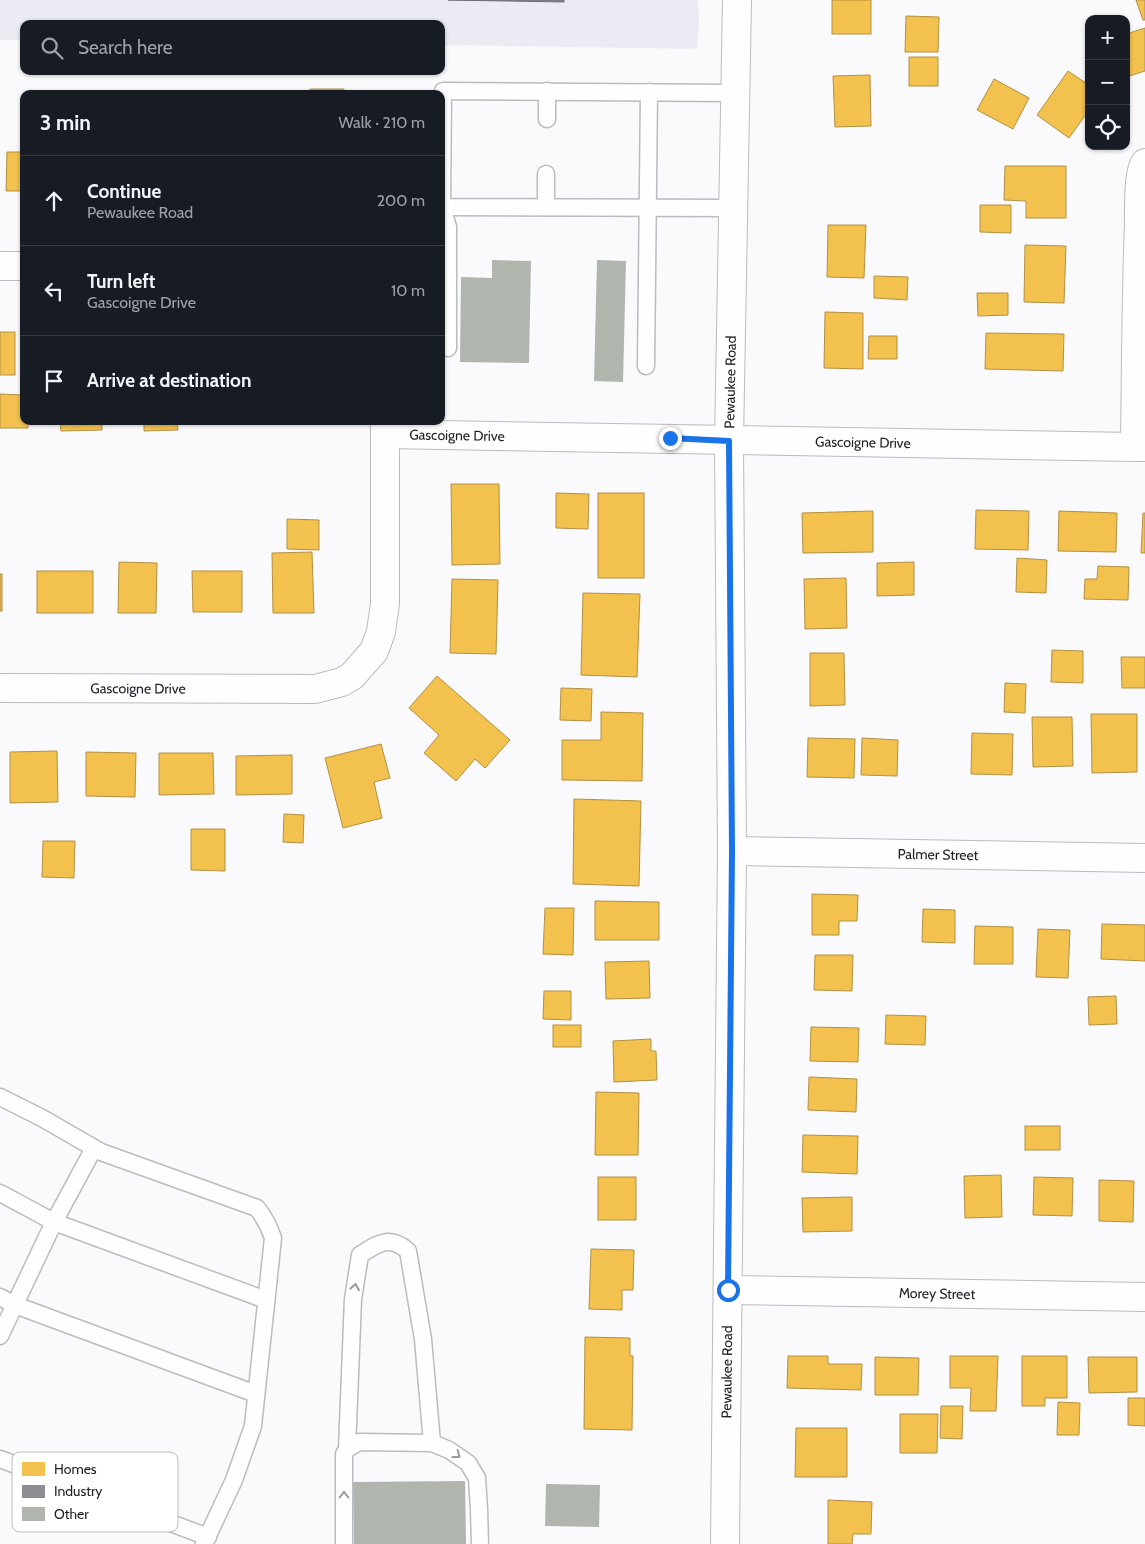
<!DOCTYPE html>
<meta charset="utf-8">
<style>
:root{--surface:#171b24;--page:#242831;--text:#f1f3f6;--muted:#9ea1a6;--line:#363941}
body{margin:0;font-family:Cabin,sans-serif;background:var(--page);color:var(--text)}
.controls{position:absolute;right:15px;top:15px;display:grid;overflow:hidden;border-radius:10px;box-shadow:0 1px 4px #0004}
.controls button{width:45px;height:45px;display:grid;place-items:center;padding:0;border:0;border-bottom:1px solid var(--line);background:var(--surface);color:var(--text);font:25px sans-serif}
.stop{position:absolute;width:15px;height:15px;margin:-11px;border:4px solid #1a73e8;border-radius:50%;background:#fff}
.stop.end{background:#1a73e8;border-color:#fff;box-shadow:0 1px 5px #0008}
.list{margin:0;padding:0;list-style:none}
h2{display:flex;justify-content:space-between;align-items:center;height:65px;margin:0;padding:0 20px;font-size:21px}
h2 small{font-size:16px;font-weight:400;color:var(--muted)}
.list li{display:grid;grid-template-columns:32px 1fr auto;gap:15px;align-items:center;box-sizing:border-box;height:90px;padding:0 20px;border-top:1px solid var(--line)}
.list b{display:block;font-size:19px;white-space:nowrap}
.list p{margin:0;font-size:16px;white-space:nowrap;color:var(--muted)}
.list em{font-size:16px;font-style:normal;color:var(--muted)}
.icon{flex:none;width:28px;height:28px;fill:none;stroke:currentColor;stroke-width:2;stroke-linecap:round;stroke-linejoin:round}
.map{position:relative;flex:none;width:1145px;height:1544px;overflow:hidden}
.search{position:absolute;background:var(--surface);box-shadow:0 1px 4px #0004;left:20px;top:20px;width:425px;height:55px;display:flex;align-items:center;gap:12px;box-sizing:border-box;padding:0 18px;border-radius:10px;color:var(--muted);font-size:19px}
.panel{position:absolute;background:var(--surface);box-shadow:0 1px 4px #0004;left:20px;top:90px;width:425px;height:335px;border-radius:10px}
.map>svg:first-child{display:block}
</style>
<div class="map">
<svg width="1145" height="1544" viewBox="0 0 1145 1544">
<rect width="100%" height="100%" fill="#fafafd"/>
<polygon fill="#ebebf3" points="0,0 698,0 699,24 697,49 441,45 441,24 24,24 24,40 0,40"/>
<g fill="#f2c14e" stroke="#b39042">
<rect x="832" y="0" width="39" height="34"/>
<polygon points="1136,0 1145,0 1145,20 1143,20"/>
<polygon points="906,16 939,17 938,52 905,52"/>
<polygon points="1145,28 1145,71 1126,77 1126,34"/>
<rect x="909" y="57" width="29" height="29"/>
<polygon points="1068,71 1089,85 1089,110 1069,138 1037,115"/>
<polygon points="870,75 871,126 835,127 833,76"/>
<polygon points="994,79 1029,98 1013,129 977,110"/>
<polygon points="310,89 344,89 343,94 310,94"/>
<polygon points="7,152 24,152 24,191 6,191"/>
<polygon points="1005,166 1066,166 1066,218 1026,218 1026,201 1004,200"/>
<polygon points="980,205 1011,205 1011,233 980,232"/>
<polygon points="828,225 866,225 864,278 827,277"/>
<polygon points="1025,245 1066,246 1064,303 1024,302"/>
<polygon points="874,276 908,277 907,300 874,298"/>
<polygon points="977,293 1008,293 1008,315 978,316"/>
<polygon points="825,312 863,313 863,369 824,368"/>
<rect x="0" y="332" width="15" height="43"/>
<polygon points="986,333 1064,334 1063,371 985,369"/>
<polygon points="869,336 897,336 897,359 868,359"/>
<polygon points="0,394 24,395 24,421 28,421 28,428 0,428"/>
<polygon points="60,421 102,421 102,430 61,431"/>
<polygon points="144,421 177,421 178,430 144,431"/>
<polygon points="451,484 499,484 500,564 452,565"/>
<polygon points="556,493 589,494 588,529 556,528"/>
<rect x="598" y="493" width="46" height="85"/>
<polygon points="976,510 1029,511 1028,550 975,549"/>
<polygon points="873,511 873,552 803,553 802,513"/>
<polygon points="1059,511 1117,513 1116,552 1058,551"/>
<polygon points="1143,513 1145,513 1145,553 1141,553"/>
<polygon points="287,519 319,520 319,550 287,549"/>
<polygon points="312,552 314,613 273,613 272,553"/>
<polygon points="1017,558 1047,560 1046,593 1016,592"/>
<polygon points="119,562 157,563 156,613 118,613"/>
<polygon points="914,562 914,595 877,596 877,563"/>
<polygon points="1098,566 1129,567 1128,600 1084,599 1085,579 1097,579"/>
<rect x="37" y="571" width="56" height="42"/>
<polygon points="192,571 242,571 242,612 193,612"/>
<rect x="0" y="574" width="2" height="37"/>
<polygon points="846,578 847,628 805,629 804,579"/>
<polygon points="452,579 498,580 496,654 450,653"/>
<polygon points="583,593 640,594 637,677 581,675"/>
<polygon points="1052,650 1083,651 1083,683 1051,682"/>
<polygon points="810,653 844,653 845,705 810,706"/>
<polygon points="1121,657 1145,657 1145,688 1122,688"/>
<polygon points="437,676 510,740 485,768 475,759 456,781 424,753 439,735 409,708"/>
<polygon points="1005,683 1026,684 1025,713 1004,712"/>
<polygon points="561,688 592,689 591,721 560,720"/>
<polygon points="601,712 643,713 642,781 562,780 562,740 601,740"/>
<polygon points="1091,714 1137,714 1137,772 1092,773"/>
<polygon points="1032,717 1072,717 1073,766 1033,767"/>
<polygon points="972,733 1013,734 1012,775 971,774"/>
<polygon points="808,738 855,739 854,778 807,777"/>
<polygon points="862,738 898,740 897,776 861,775"/>
<polygon points="381,744 390,778 374,782 382,818 343,828 325,758"/>
<polygon points="57,751 58,802 10,803 10,752"/>
<polygon points="86,752 136,753 135,797 86,796"/>
<polygon points="159,753 213,753 214,794 159,795"/>
<polygon points="292,755 292,794 236,795 236,756"/>
<polygon points="574,799 641,801 639,886 573,884"/>
<polygon points="284,814 304,815 303,843 283,842"/>
<polygon points="191,829 225,829 225,871 191,870"/>
<polygon points="43,841 75,841 74,878 42,877"/>
<polygon points="812,894 858,895 857,921 839,921 839,935 812,935"/>
<polygon points="595,901 659,902 659,940 595,940"/>
<polygon points="545,908 574,908 573,955 543,954"/>
<polygon points="923,909 955,910 955,943 922,942"/>
<polygon points="1102,924 1145,925 1145,961 1101,959"/>
<polygon points="975,926 1013,927 1013,964 974,964"/>
<polygon points="1038,929 1070,930 1068,978 1036,977"/>
<polygon points="815,955 853,955 852,991 814,990"/>
<polygon points="649,961 650,998 606,999 605,962"/>
<polygon points="544,991 571,991 571,1020 543,1019"/>
<polygon points="1116,996 1117,1024 1089,1025 1088,997"/>
<polygon points="886,1015 926,1016 925,1045 885,1044"/>
<rect x="553" y="1025" width="28" height="22"/>
<polygon points="811,1027 859,1028 858,1062 810,1061"/>
<polygon points="651,1039 651,1051 656,1051 657,1080 614,1082 613,1041"/>
<polygon points="809,1077 857,1079 856,1112 808,1110"/>
<polygon points="596,1092 639,1093 638,1155 595,1155"/>
<rect x="1025" y="1126" width="35" height="24"/>
<polygon points="803,1135 858,1136 857,1174 802,1172"/>
<polygon points="1001,1175 1002,1217 965,1218 964,1176"/>
<rect x="598" y="1177" width="38" height="43"/>
<polygon points="1034,1177 1073,1178 1072,1216 1033,1215"/>
<polygon points="1099,1180 1134,1181 1133,1222 1099,1221"/>
<polygon points="852,1197 852,1231 803,1232 802,1198"/>
<polygon points="591,1249 634,1250 633,1290 622,1290 622,1310 589,1309"/>
<polygon points="585,1337 630,1338 630,1356 633,1356 632,1430 584,1429"/>
<polygon points="788,1356 828,1356 828,1364 862,1364 861,1390 787,1388"/>
<polygon points="950,1356 998,1356 996,1411 970,1411 971,1388 950,1388"/>
<polygon points="1022,1356 1067,1356 1067,1398 1045,1398 1045,1406 1022,1406"/>
<polygon points="875,1357 919,1358 918,1395 875,1395"/>
<polygon points="1088,1357 1137,1357 1137,1392 1089,1393"/>
<polygon points="1128,1398 1145,1398 1145,1426 1128,1425"/>
<polygon points="1058,1402 1080,1403 1079,1435 1057,1435"/>
<polygon points="941,1406 963,1406 962,1439 940,1438"/>
<polygon points="900,1414 938,1414 937,1453 900,1453"/>
<polygon points="796,1428 847,1428 847,1477 795,1477"/>
<polygon points="828,1500 872,1502 871,1534 853,1534 852,1544 828,1544"/>
</g>
<polygon fill="#8d8d92" stroke="#6c6c72" points="448,0 564,0 564,2"/>
<g fill="#b0b5ae">
<polygon points="492,260 531,261 529,363 460,362 461,277 492,278"/>
<polygon points="597,260 626,261 623,382 594,381"/>
<polygon points="465,1481 466,1544 354,1544 353,1482"/>
<polygon points="546,1484 600,1485 599,1527 545,1526"/>
</g>
<g fill="none" stroke-linecap="round" stroke-linejoin="round">
<defs>
<g id="service">
<polyline points="547,91 547,119"/>
<polyline points="546,174 546,207"/>
<polyline points="442,207 448,227 448,348"/>
<polyline points="733,208 442,207 443,91 735,93"/>
<polyline points="646,366 649,92"/>
<path d="M0 1097 42 1118 101 1152 257 1208C264 1217 269 1226 273 1238L253 1426 234 1480 204 1544"/>
<polyline points="0,1193 54,1222 266,1300"/>
<polyline points="0,1297 15,1305 256,1394"/>
<polyline points="0,1336 54,1222 94,1148"/>
<path d="M347 1449 353 1299 360 1255C378 1243 390 1235 408 1251L423 1339 432 1443"/>
<polyline points="0,1459 208,1537"/>
<polyline points="344,1544 344,1454 347,1449 359,1442 432,1443 449,1450 468,1463 477,1478 479,1509 480,1544"/>
</g>
<g id="minor">
<path d="M1145 163C1138 173 1139 211 1139 224 1136 298 1136 373 1135 447H1145"/>
<polyline points="0,266 24,266"/>
<path id="s1" d="M385 434 1135 447"/>
<path id="s2" d="M0 688 315 689 342 682 352 676 374 651 381 632 385 603V421"/>
<path id="s3" d="M732 851 1145 858"/>
<path id="s4" d="M728 1290 1145 1297"/>
</g>
<g id="secondary">
<path id="s5" d="M725 1544 732 851 729 441 737 0"/>
</g>
</defs>
<use href="#service" stroke="#bbbbc0" stroke-width="19"/>
<use href="#minor" stroke="#bbbbc0" stroke-width="30"/>
<use href="#secondary" stroke="#bbbbc0" stroke-width="30"/>
<use href="#service" stroke="#fefeff" stroke-width="16"/>
<use href="#minor" stroke="#fefeff" stroke-width="28"/>
<use href="#secondary" stroke="#fefeff" stroke-width="28"/>
</g>
<defs><path id="oneway-chevron" d="M-2-3.5L2.5 0L-2 3.5" fill="none" stroke-width="1.6" stroke-linecap="round" stroke-linejoin="round" transform="scale(1.25)"/></defs>
<g stroke="#9a9a9e">
<use href="#oneway-chevron" transform="translate(355 1287) rotate(-81)"/>
<use href="#oneway-chevron" transform="translate(457 1455) rotate(37)"/>
<use href="#oneway-chevron" transform="translate(344 1495) rotate(-90)"/>
</g>
<g fill="none" stroke-linecap="round" stroke-linejoin="round">
<polyline stroke="#1a73e8" stroke-width="6" points="670,438 729,441 732,851 728,1290"/>
</g>
<g text-anchor="middle" dominant-baseline="central" stroke-width="5" stroke-linejoin="round" paint-order="stroke">
<g font-size="14" fill="#1f1f27" stroke="#fff">
<text stroke="none"><textPath href="#s5" startOffset="1162">Pewaukee Road</textPath></text>
<text stroke="none"><textPath href="#s1" startOffset="72">Gascoigne Drive</textPath></text>
<text stroke="none"><textPath href="#s1" startOffset="478">Gascoigne Drive</textPath></text>
<text stroke="none"><textPath href="#s2" startOffset="138">Gascoigne Drive</textPath></text>
<text stroke="none"><textPath href="#s3" startOffset="206">Palmer Street</textPath></text>
<text stroke="none"><textPath href="#s4" startOffset="209">Morey Street</textPath></text>
<text stroke="none"><textPath href="#s5" startOffset="172">Pewaukee Road</textPath></text>
</g>
</g>
<rect x="12" y="1452" width="166" height="80" rx="8" fill="#fff" stroke="#bcbcbe" stroke-width="1"/>
<rect x="22" y="1462" width="23" height="14" fill="#f2c14e"/>
<rect x="22" y="1485" width="23" height="13" fill="#8d8d92"/>
<rect x="22" y="1507" width="23" height="14" fill="#b0b5ae"/>
<g font-size="14" fill="#1f1f27">
<text x="54" y="1474">Homes</text>
<text x="54" y="1496">Industry</text>
<text x="54" y="1519">Other</text>
</g>
</svg>
<div class="controls">
<button>+</button>
<button>−</button>
<button><svg class="icon" aria-label="locate" viewBox="0 0 24 24"><circle cx="12" cy="12" r="6"/><path d="M12 2v4M12 18v4M2 12h4M18 12h4"/></svg></button>
</div>
<div class="stop" style="left:728px;top:1290px"></div>
<div class="stop end" style="left:670px;top:438px"></div>
<div class="search"><svg class="icon" aria-label="search" viewBox="0 0 24 24"><circle cx="10" cy="10" r="6"/><path d="M15 15l6 6"/></svg>Search here</div>
<section class="panel">
<h2>3 min<small>Walk · 210 m</small></h2>
<ul class="list">
<li><svg class="icon" aria-label="ahead" viewBox="0 0 24 24"><path d="M12 20V5M6 11l6-6 6 6"/></svg><div><b>Continue</b><p>Pewaukee Road</p></div><em>200 m</em></li>
<li><svg class="icon" aria-label="left" viewBox="0 0 24 24"><path d="M17 20v-9H6M10 6l-5 5 5 5"/></svg><div><b>Turn left</b><p>Gascoigne Drive</p></div><em>10 m</em></li>
<li><svg class="icon" aria-label="arrive" viewBox="0 0 24 24"><path d="M6 21V4h12l-3 4 3 4H6"/></svg><div><b>Arrive at destination</b></div></li>
</ul>
</section>
</div>
